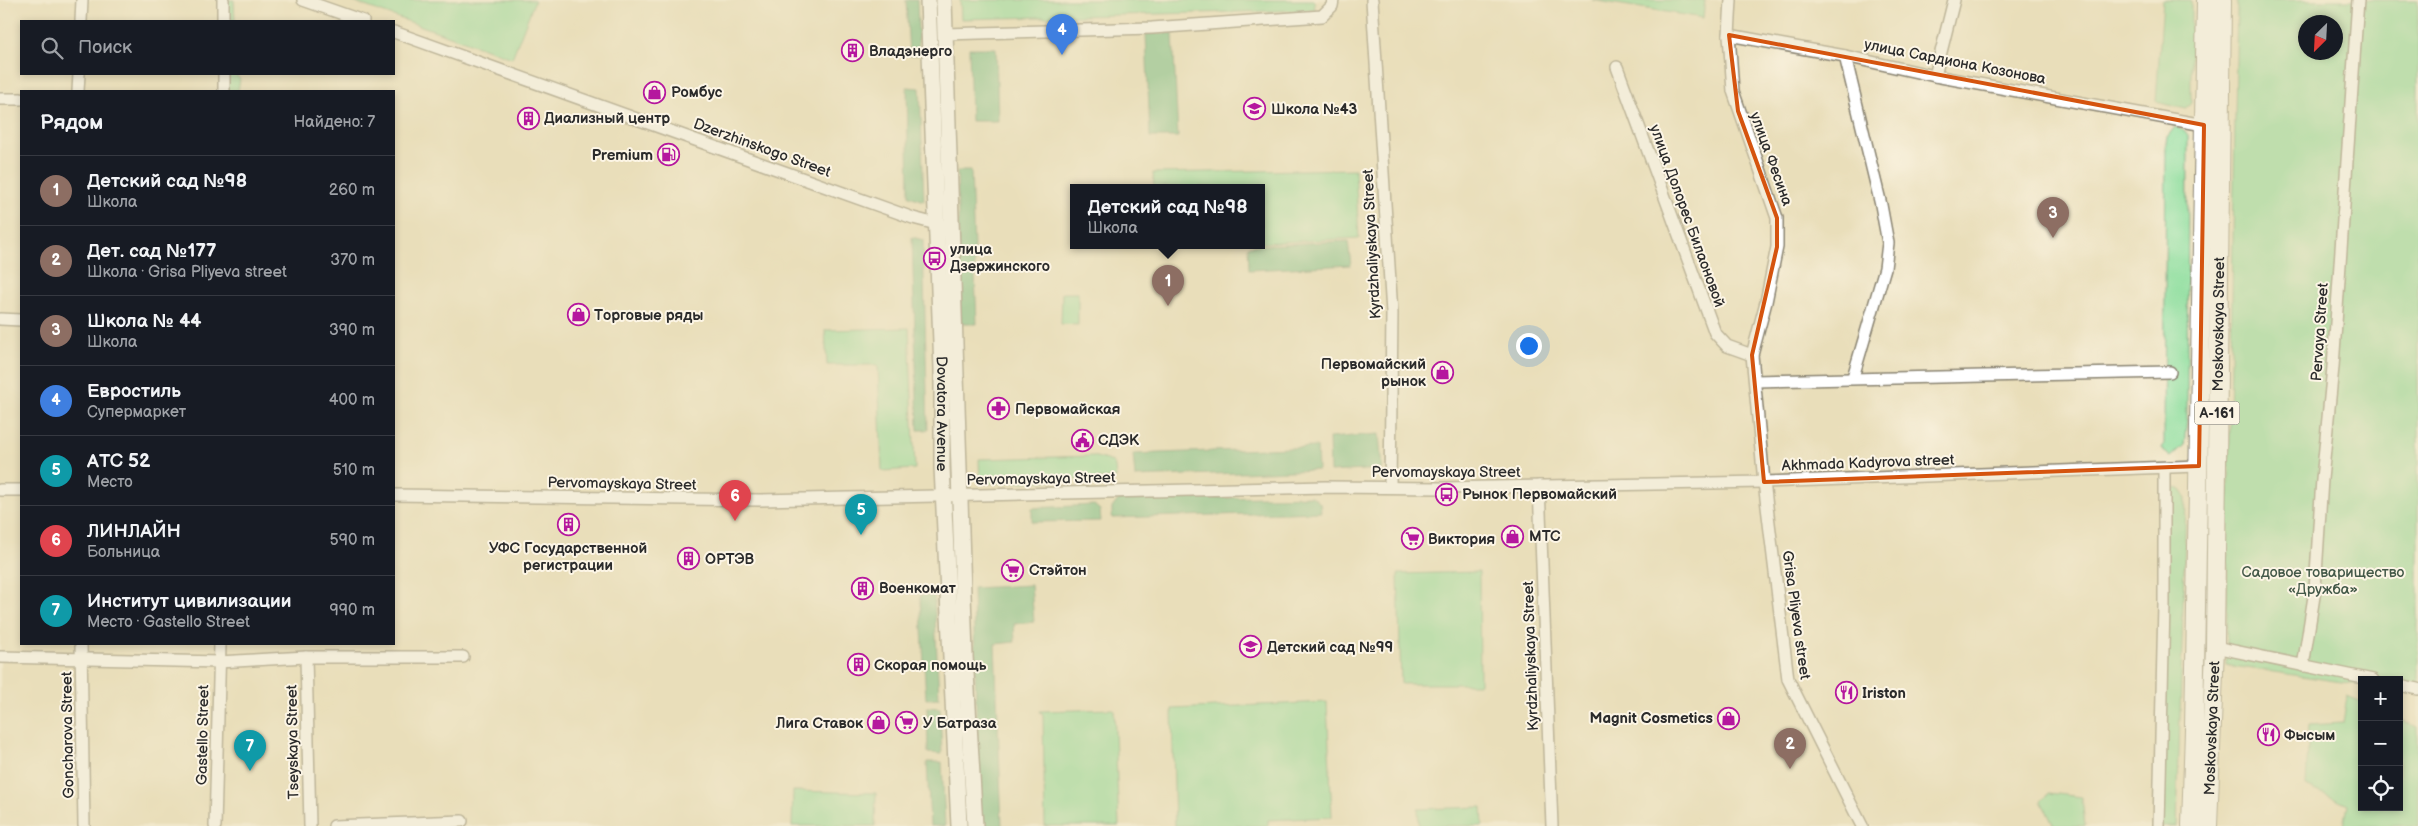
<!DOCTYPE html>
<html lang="ru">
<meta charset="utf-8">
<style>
:root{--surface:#171b24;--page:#242831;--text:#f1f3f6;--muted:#9ea1a6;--line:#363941;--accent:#1a73e8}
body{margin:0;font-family:"Balsamiq Sans",sans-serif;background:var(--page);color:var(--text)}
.controls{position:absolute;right:15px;bottom:15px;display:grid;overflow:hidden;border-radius:0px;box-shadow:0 2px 8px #0003}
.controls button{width:45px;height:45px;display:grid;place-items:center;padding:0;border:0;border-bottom:1px solid var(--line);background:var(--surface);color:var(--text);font:25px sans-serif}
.compass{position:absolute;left:2298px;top:15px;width:45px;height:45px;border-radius:50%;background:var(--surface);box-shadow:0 2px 8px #0003;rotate:204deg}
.you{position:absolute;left:1528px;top:345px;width:18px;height:18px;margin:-12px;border:4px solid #fff;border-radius:50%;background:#1a73e8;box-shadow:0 0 0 8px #1a73e833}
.badge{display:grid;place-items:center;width:32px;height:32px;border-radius:50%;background:var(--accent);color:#fff;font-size:16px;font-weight:700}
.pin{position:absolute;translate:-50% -41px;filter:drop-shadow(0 1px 2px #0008)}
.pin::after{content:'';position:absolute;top:26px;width:18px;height:15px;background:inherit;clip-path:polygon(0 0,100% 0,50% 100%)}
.popup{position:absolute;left:1070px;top:184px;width:195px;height:65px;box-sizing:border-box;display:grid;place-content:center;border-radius:0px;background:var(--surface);filter:drop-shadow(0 1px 4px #0005);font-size:16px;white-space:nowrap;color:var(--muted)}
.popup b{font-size:19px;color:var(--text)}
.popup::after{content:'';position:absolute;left:50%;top:100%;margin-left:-10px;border:10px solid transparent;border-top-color:var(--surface)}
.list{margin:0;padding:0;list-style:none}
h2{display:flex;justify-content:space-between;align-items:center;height:65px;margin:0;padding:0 20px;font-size:21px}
h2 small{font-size:16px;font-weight:400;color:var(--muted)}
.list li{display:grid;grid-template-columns:32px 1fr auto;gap:15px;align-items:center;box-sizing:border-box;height:70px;padding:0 20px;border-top:1px solid var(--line)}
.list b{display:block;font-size:19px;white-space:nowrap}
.list p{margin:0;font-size:16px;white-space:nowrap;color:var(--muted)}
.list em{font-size:16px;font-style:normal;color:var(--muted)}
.icon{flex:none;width:28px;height:28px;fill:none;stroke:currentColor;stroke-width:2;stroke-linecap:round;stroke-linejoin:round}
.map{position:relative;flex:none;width:2418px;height:826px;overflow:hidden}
.search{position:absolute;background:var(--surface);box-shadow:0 2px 8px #0003;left:20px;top:20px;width:375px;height:55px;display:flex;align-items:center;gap:12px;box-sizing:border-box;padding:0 18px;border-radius:0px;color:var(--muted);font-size:19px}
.panel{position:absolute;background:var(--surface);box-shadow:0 2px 8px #0003;left:20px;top:90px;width:375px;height:555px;border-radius:0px}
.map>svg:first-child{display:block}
</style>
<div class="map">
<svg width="2418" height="826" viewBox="0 0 2418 826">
<rect width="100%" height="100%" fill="#fcf5e5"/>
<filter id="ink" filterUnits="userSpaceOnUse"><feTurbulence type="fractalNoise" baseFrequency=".02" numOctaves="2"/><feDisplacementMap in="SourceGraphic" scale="10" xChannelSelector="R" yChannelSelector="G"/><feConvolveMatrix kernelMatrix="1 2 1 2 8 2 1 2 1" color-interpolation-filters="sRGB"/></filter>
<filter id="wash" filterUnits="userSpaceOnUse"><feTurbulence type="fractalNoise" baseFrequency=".0096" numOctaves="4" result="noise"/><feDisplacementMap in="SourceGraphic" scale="20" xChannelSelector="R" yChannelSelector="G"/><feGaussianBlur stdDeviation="1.12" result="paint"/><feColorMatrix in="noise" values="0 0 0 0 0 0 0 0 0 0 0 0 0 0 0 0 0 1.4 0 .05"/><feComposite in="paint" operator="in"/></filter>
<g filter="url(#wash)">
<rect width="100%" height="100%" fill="#e9deba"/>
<g fill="#8cde9e" stroke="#5c8464" fill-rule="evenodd">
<polygon points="220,0 234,0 235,21 221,21"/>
<polygon points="348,0 535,0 512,58"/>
<polygon points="960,0 1314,0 1315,10 961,19"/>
<polygon points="1592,0 1705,0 1703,18"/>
<polygon points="2163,0 2191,0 2191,103 2186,109 2156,102"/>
<path d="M2237 0H2418V694L2399 680H2362V685L2226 665ZM2306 22H2336V52H2306Z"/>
<polygon points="222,74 234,74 240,79 238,91 223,91"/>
<polygon points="2175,127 2184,130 2188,135 2187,419 2184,445 2171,457 2161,449 2164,444 2166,143 2167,137"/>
<polygon points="1355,169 1359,238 1262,243 1262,187 1154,187 1153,173"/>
<polygon points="1062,293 1078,293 1078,325 1061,324"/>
<polygon points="909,328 915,469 882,471 878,365 827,365 825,330"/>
<polygon points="1093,456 1113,462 1115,467 1116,478 980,484 979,459"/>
<polygon points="2170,485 2181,490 2186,497 2177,826 2159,826 2166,488"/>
<polygon points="1479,572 1480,684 1401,684 1398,574"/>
<polygon points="2347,696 2362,702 2362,807 2399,807 2399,719 2418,727 2418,826 2344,826 2348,805 2306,786 2309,725 2343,723"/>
<polygon points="1327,702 1332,817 1268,820 1268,826 1175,826 1172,709"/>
<polygon points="1114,709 1119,826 1045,826 1043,716 1040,711"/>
<polygon points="793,791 876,793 875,826 792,826"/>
<polygon points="2049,793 2082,797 2085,826 2054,826 2041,801"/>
<polygon points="1482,807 1483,826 1419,826 1418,809"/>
</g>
<g fill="#71bd85" stroke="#4e7458">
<polygon points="906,0 917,0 919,55 909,55"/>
<polygon points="1173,33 1178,137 1150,137 1146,34"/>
<polygon points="969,48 996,48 998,121 971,121"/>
<polygon points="907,87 920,88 924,201 909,196"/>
<polygon points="957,171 971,171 977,324 961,324"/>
<polygon points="912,237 923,240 928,430 918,430"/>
<polygon points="1348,241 1351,265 1249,270 1248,246"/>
<polygon points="1379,434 1382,469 1330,472 1329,438"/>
<polygon points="1317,447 1318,470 1135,477 1133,454"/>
<polygon points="1312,496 1320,503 1321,512 1112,518 1112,508 1118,500"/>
<polygon points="1094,505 1100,510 1101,521 1032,522 1032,508"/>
<polygon points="1031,585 1034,622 1014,624 1015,642 995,644 1002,826 979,826 973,588"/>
<polygon points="920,595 934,595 939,698 926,699"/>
<polygon points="927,707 940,708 942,754 928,753"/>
<polygon points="927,762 942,762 945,826 930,826"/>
</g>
</g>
<g filter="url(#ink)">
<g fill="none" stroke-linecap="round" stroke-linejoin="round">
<defs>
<g id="minor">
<polyline points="223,0 223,21"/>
<polyline points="303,0 363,21"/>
<polyline points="1372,0 1392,313 1390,487"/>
<polyline points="1731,0 1729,35 1733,91 1777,218 1777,247 1766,302 1752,355 1764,482 1788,679 1862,826"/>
<polyline points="81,21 82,0"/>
<polyline points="394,32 913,218 944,226"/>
<polyline points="945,34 1152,28 1322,16 1332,6 1333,0"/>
<polyline points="1729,35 1845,56 1935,76 2204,125"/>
<polyline points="1845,56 1881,205 1888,243 1885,268 1853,377"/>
<polyline points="1617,67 1715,333 1727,346 1752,355"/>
<polyline points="224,74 224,91"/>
<polyline points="1935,76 1954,0"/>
<polyline points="78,91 79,74"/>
<polyline points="0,99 21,99"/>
<polyline points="0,319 21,320"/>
<polyline points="1755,381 2170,372"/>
<polyline points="1539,486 1552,826"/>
<polyline points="0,490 21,490"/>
<polyline points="394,495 760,500 1325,487 1442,488 1764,482 2199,466"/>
<polyline points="81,644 84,826"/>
<polyline points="2215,647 2373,680"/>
<polyline points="0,657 219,662 306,657 463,657"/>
<polyline points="306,657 310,826"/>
<polyline points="2303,666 2315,590 2322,479 2333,367 2358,0"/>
<polyline points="2399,685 2418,689"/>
<polyline points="215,826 220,644"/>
<polyline points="334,826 462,821"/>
<polyline points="2159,826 2164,604 2164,468"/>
</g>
<g id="major">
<path id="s1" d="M928 0 942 369V467L959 826"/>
<polyline points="944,0 965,656 975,826"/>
</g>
<g id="highway">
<polyline points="2191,826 2194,730 2206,0"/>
<path id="s2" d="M2208 826 2215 647 2222 0"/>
</g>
</defs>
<use href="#minor" stroke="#8a8472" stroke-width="14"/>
<use href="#major" stroke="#8a8472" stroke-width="18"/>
<use href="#highway" stroke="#8a8472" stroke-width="20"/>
<use href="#minor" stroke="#fff" stroke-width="11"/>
<use href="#major" stroke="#fff" stroke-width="15"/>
<use href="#highway" stroke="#fff" stroke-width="18"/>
</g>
</g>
<path d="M0 0H2418V826H0ZM1729 35 2204 125 2199 466 1764 482 1752 355 1777 247V218L1738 111Z" fill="#e9deba" fill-opacity=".55" fill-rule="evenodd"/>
<path fill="none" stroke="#d5540f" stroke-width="4" stroke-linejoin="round" d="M1729 35 2204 125 2199 466 1764 482 1752 355 1777 247V218L1738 111Z"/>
<defs>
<symbol id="building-ring" viewBox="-11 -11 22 22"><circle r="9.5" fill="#fcf5e5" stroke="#b5179e" stroke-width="1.5"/><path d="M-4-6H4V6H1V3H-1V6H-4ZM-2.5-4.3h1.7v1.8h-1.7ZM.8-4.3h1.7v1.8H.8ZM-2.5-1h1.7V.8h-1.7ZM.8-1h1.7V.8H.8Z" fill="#b5179e"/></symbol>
<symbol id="shop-ring" viewBox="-11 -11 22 22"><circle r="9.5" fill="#fcf5e5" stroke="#b5179e" stroke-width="1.5"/><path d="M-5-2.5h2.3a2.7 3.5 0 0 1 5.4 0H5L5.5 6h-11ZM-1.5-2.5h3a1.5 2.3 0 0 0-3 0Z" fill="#b5179e"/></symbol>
<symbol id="school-ring" viewBox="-11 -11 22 22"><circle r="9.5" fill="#fcf5e5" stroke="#b5179e" stroke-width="1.5"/><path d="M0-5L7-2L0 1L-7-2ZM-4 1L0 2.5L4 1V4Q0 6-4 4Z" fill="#b5179e"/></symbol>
<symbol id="fuel-ring" viewBox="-11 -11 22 22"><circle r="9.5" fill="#fcf5e5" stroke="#b5179e" stroke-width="1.5"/><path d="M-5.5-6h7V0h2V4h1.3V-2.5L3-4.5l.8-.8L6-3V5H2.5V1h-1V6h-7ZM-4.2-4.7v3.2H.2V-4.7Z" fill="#b5179e"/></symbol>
<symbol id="bus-ring" viewBox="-11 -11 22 22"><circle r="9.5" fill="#fcf5e5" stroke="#b5179e" stroke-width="1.5"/><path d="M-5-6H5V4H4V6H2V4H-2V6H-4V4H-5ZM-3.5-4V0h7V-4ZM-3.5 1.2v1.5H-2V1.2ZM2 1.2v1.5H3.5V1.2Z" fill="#b5179e"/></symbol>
<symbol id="pharmacy-ring" viewBox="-11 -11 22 22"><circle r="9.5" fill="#fcf5e5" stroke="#b5179e" stroke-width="1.5"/><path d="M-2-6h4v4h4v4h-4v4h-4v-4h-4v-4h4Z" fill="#b5179e"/></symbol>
<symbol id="civic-ring" viewBox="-11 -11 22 22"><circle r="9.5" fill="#fcf5e5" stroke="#b5179e" stroke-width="1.5"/><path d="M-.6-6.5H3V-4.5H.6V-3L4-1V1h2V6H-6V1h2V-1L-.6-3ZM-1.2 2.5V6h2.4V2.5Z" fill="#b5179e"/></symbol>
<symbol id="supermarket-ring" viewBox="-11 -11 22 22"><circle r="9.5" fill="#fcf5e5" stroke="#b5179e" stroke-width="1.5"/><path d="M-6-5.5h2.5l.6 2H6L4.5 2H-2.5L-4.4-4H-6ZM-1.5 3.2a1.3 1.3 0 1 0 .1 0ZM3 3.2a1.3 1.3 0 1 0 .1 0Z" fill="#b5179e"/></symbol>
<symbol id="restaurant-ring" viewBox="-11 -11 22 22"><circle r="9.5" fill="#fcf5e5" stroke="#b5179e" stroke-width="1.5"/><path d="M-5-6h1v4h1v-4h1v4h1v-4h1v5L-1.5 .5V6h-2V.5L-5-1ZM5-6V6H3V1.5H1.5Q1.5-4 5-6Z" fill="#b5179e"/></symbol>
</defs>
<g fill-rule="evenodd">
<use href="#building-ring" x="840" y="38" width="25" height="25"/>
<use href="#shop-ring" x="642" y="80" width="25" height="25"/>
<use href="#school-ring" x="1242" y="96" width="25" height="25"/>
<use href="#building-ring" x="516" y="106" width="25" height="25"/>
<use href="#fuel-ring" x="656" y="142" width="25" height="25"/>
<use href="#bus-ring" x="922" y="246" width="25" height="25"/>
<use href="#shop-ring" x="566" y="302" width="25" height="25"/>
<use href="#shop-ring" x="1430" y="360" width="25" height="25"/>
<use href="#pharmacy-ring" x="986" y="396" width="25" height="25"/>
<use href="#civic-ring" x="1070" y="428" width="25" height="25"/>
<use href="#bus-ring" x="1434" y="482" width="25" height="25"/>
<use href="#building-ring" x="556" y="512" width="25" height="25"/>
<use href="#shop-ring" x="1500" y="524" width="25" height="25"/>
<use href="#supermarket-ring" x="1400" y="526" width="25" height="25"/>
<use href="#building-ring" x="676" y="546" width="25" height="25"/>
<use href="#supermarket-ring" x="1000" y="558" width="25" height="25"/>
<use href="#building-ring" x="850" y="576" width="25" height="25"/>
<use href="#school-ring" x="1238" y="634" width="25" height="25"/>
<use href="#building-ring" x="846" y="652" width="25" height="25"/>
<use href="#restaurant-ring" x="1834" y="680" width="25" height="25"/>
<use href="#shop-ring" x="1716" y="706" width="25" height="25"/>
<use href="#shop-ring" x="866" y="710" width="25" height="25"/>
<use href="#supermarket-ring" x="894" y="710" width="25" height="25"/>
<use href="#restaurant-ring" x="2256" y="722" width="25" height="25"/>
</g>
<g text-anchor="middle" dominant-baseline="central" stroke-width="4" stroke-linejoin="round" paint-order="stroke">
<rect fill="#fcf5e5" stroke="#6a6863" stroke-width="1" x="2194.5" y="401.5" width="45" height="23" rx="4"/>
<g font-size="14" font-weight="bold" fill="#2b2b2b">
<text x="2217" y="413">А-161</text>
</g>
<g font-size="15" font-weight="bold" fill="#2b2b2b" stroke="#fcf5e5" text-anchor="start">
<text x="869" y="51">Владэнерго</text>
<text x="671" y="92">Ромбус</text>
<text x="1271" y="109">Школа №43</text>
<text x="544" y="118">Диализный центр</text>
<text x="653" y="155" text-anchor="end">Premium</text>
<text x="950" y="249">улица<tspan x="950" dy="17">Дзержинского</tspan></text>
<text x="594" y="315">Торговые ряды</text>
<text x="1426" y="364" text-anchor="end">Первомайский<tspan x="1426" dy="17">рынок</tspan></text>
<text x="1015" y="409">Первомайская</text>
<text x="1098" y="440">СДЭК</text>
<text x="1462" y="494">Рынок Первомайский</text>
<text x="1529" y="536">МТС</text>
<text x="1428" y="539">Виктория</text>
<text x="568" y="548" text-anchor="middle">УФС Государственной<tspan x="568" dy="17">регистрации</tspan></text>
<text x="705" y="559">ОРТЭВ</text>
<text x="1029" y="570">Стэйтон</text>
<text x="879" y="588">Военкомат</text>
<text x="1267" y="647">Детский сад №99</text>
<text x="874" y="665">Скорая помощь</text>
<text x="1862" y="693">Iriston</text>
<text x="1713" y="718" text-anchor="end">Magnit Cosmetics</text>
<text x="863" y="723" text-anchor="end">Лига Ставок</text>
<text x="923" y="723">У Батраза</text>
<text x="2284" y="735">Фысым</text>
</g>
<g font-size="15" fill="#2b2b2b" stroke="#fcf5e5">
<text transform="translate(1955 62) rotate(11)">улица Сардиона Козонова</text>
<text transform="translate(762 148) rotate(20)">Dzerzhinskogo Street</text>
<text transform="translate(1771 159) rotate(70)">улица Фесина</text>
<text transform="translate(1687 216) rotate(70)">улица Долорес Билаоновой</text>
<text transform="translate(1372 244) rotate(-93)">Kyrdzhaliyskaya Street</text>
<text stroke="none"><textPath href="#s2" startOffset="502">Moskovskaya Street</textPath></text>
<text transform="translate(2320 332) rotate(-86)">Pervaya Street</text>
<text stroke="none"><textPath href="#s1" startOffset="414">Dovatora Avenue</textPath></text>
<text transform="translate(1868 463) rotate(-2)">Akhmada Kadyrova street</text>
<text x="1446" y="472">Pervomayskaya Street</text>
<text transform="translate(1041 479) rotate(-1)">Pervomayskaya Street</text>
<text transform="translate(622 484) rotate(1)">Pervomayskaya Street</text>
<text transform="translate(1796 615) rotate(82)">Grisa Pliyeva street</text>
<text transform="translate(1531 656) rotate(-92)">Kyrdzhaliyskaya Street</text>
<text stroke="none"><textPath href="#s2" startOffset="98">Moskovskaya Street</textPath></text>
<text transform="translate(68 735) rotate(-91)">Goncharova Street</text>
<text transform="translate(203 735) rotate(-89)">Gastello Street</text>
<text transform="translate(293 742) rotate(-91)">Tseyskaya Street</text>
</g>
<g font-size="15" fill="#435848" stroke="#fcf5e5">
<text x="2323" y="572">Садовое товарищество<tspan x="2323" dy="17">«Дружба»</tspan></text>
</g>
</g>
</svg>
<div class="controls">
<button>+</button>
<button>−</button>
<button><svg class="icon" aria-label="locate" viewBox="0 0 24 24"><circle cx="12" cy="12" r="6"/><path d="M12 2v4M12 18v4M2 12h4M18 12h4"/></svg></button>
</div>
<svg class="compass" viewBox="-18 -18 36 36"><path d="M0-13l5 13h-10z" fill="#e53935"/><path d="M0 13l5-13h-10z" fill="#9ea1a6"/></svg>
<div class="you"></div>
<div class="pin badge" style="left:1168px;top:306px;background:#8d6e63">1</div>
<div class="popup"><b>Детский сад №98</b>Школа</div>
<div class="pin badge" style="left:1790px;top:769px;background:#8d6e63">2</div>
<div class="pin badge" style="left:2053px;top:238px;background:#8d6e63">3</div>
<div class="pin badge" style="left:1062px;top:55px;background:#3f7fe0">4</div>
<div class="pin badge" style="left:861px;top:535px;background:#0f9aa8">5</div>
<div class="pin badge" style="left:735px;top:521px;background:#e0444e">6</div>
<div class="pin badge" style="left:250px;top:771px;background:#0f9aa8">7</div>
<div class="search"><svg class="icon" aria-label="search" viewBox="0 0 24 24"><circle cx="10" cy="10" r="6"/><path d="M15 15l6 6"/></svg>Поиск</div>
<section class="panel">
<h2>Рядом<small>Найдено: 7</small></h2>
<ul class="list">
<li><span class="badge" style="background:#8d6e63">1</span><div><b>Детский сад №98</b><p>Школа</p></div><em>260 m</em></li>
<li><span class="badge" style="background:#8d6e63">2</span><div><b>Дет. сад №177</b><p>Школа · Grisa Pliyeva street</p></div><em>370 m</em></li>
<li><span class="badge" style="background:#8d6e63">3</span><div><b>Школа № 44</b><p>Школа</p></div><em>390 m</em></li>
<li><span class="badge" style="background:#3f7fe0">4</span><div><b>Евростиль</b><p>Супермаркет</p></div><em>400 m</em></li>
<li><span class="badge" style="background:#0f9aa8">5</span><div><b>АТС 52</b><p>Место</p></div><em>510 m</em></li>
<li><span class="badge" style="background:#e0444e">6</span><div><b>ЛИНЛАЙН</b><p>Больница</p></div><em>590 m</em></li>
<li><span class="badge" style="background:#0f9aa8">7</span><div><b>Институт цивилизации</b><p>Место · Gastello Street</p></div><em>990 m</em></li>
</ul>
</section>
</div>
